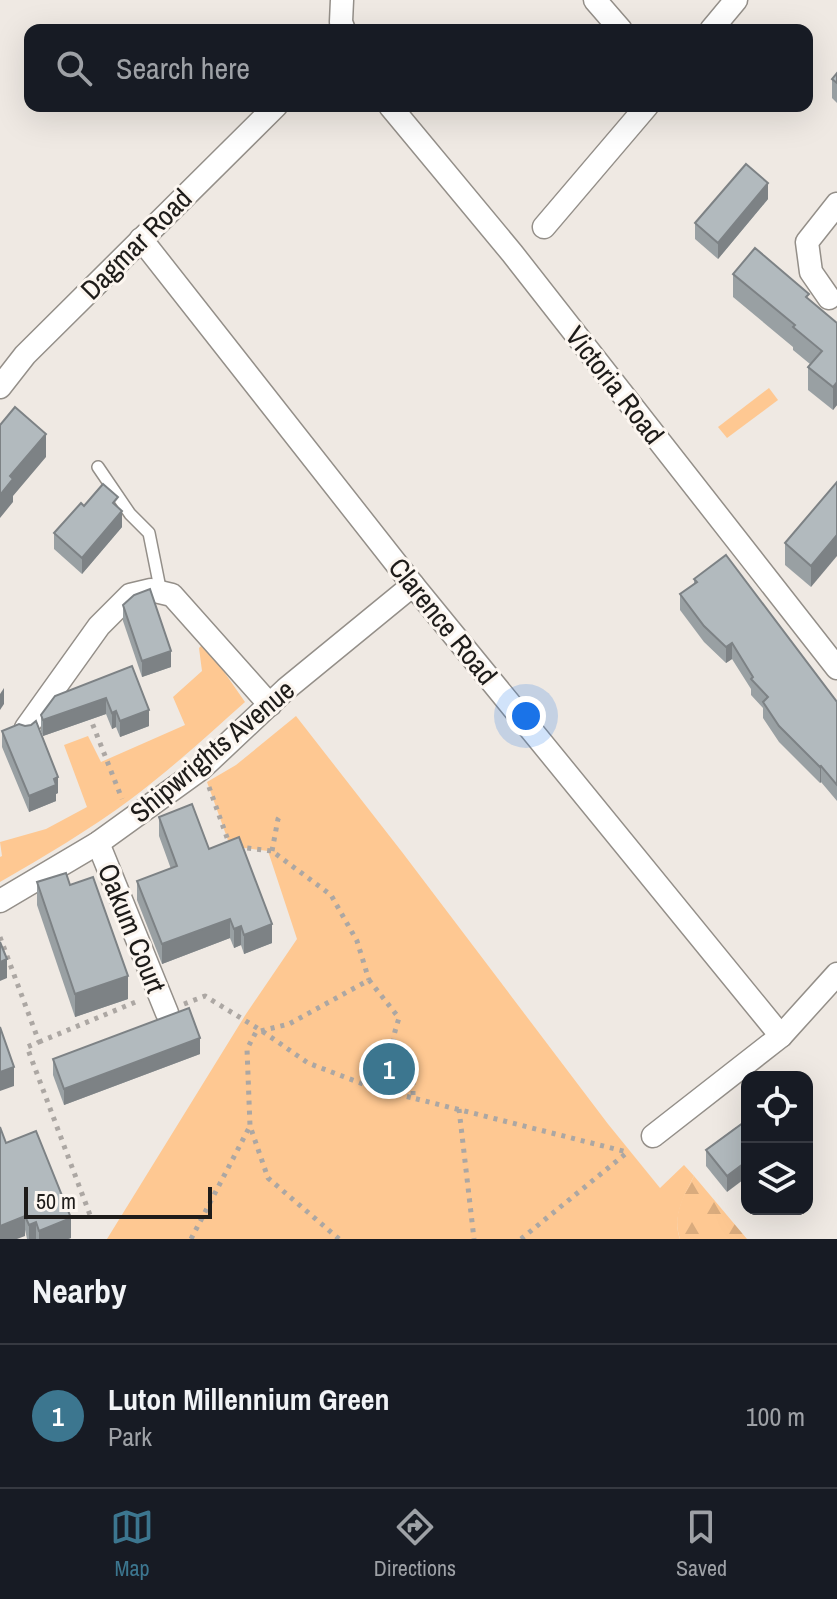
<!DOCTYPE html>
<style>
:root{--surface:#171b24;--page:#20242c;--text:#f1f3f6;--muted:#9ea1a6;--line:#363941;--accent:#3c768f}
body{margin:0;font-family:"Archivo Narrow",sans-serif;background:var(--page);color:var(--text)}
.controls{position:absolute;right:24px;bottom:24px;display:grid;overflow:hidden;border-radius:16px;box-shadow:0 8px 32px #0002}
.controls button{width:72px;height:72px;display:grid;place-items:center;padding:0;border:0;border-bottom:2px solid var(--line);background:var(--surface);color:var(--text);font:40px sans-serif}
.scale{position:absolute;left:24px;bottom:20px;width:188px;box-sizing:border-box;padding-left:8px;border:4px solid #1e1c1a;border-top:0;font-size:22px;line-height:28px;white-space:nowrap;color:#1e1c1a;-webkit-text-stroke:6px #fcf6f0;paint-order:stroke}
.you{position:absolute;left:526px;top:716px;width:28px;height:28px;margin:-20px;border:6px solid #fff;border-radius:50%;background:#1a73e8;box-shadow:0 0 0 12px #1a73e833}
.badge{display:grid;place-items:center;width:52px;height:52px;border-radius:50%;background:var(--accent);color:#fff;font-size:26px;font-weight:700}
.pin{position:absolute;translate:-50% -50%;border:4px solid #fff;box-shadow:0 2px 8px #0006}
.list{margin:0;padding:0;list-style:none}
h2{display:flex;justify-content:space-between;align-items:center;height:104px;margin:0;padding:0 32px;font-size:34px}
h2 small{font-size:26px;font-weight:400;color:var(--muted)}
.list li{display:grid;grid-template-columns:52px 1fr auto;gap:24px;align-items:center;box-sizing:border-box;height:144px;padding:0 32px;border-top:2px solid var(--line)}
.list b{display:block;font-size:30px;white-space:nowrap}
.list p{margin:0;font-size:26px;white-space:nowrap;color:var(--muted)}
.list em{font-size:26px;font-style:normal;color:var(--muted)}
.icon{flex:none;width:44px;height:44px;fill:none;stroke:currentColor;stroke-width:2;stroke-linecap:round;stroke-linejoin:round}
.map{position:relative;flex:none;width:837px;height:1239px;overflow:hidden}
.search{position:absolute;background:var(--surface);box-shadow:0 8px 32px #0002;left:24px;right:24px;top:24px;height:88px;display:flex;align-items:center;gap:20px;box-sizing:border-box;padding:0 28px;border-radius:16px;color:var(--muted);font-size:30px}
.sheet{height:248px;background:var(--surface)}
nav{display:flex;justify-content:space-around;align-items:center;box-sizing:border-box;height:112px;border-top:2px solid var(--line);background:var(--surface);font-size:22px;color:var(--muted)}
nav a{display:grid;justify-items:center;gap:4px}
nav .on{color:var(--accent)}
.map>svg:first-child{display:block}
</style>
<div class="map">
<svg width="837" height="1239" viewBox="0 0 837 1239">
<defs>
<pattern id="forest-firs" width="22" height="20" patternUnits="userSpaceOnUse" patternTransform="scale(2)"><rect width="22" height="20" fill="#fec892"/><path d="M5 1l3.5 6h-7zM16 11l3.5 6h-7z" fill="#d9ab7d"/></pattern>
</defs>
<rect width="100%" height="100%" fill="#efe9e3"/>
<g fill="#fec892">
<polygon points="769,388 778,400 727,438 718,427"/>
<path d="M204 643 245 702C208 735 171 769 131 799 89 830 45 856 0 882V857L2 856 0 842 46 829 87 807 64 745 88 736 101 762 185 725 173 697 202 671 199 648Z"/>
<path d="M296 716 402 852 608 1124 660 1188 684 1165 694 1176C684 1195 672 1218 680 1239H107L246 1014 297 939 268 851 230 846 207 782 236 765Z"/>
</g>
<path fill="url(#forest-firs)" d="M694 1176 747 1239H680C672 1215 683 1197 694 1176Z"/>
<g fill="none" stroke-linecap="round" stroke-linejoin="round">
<defs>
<polyline id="lane" points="98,467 130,514 149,533 161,593"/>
<g id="street">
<polyline points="342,0 341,22 344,30"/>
<polyline points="595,0 621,30"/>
<polyline points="711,30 736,0"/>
<polyline points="390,106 512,253 837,668"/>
<polyline points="544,227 647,106"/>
<polyline points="141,239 413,585 781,1036"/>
<polyline points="829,298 811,272 807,242 837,204"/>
<polyline points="0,387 25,355 276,106"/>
<polyline points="26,728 99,626 130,595 151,590 172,595 270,705"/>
<polyline points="98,843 167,1013"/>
<polyline points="0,901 98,843 202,768 286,689 413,585"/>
<polyline points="653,1136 781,1036 837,974"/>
</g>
</defs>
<use href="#lane" stroke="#948f89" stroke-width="14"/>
<use href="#street" stroke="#948f89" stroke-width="25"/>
<g stroke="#aca7a3" stroke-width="5" stroke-dasharray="4 6" stroke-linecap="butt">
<polyline points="89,715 122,799"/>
<polyline points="209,787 230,846 272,851 331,895 357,941 369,980"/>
<polyline points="272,851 278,819 282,813"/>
<polyline points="0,937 39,1042 27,1047 90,1215"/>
<polyline points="184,1004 205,996 262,1031 308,1063 376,1089 413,1098"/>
<polyline points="39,1042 138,1001"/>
<polyline points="459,1109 474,1239"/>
<polyline points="191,1239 250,1126"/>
<path d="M339 1239 268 1178 250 1126 247 1049 256 1032 289 1024 369 980 399 1018C390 1046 389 1054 413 1072V1098L627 1152"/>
<polyline points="521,1239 629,1151"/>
</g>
<use href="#lane" stroke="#fff" stroke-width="11"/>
<use href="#street" stroke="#fff" stroke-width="22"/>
</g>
<g fill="#99a0a3">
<polygon points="837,73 837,103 832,98 832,79"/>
<polygon points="768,199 718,259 695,239 695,223"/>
<polygon points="733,274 809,299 837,323 837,405 833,410 808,390 808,367 810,364 793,350 793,347 733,297"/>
<polygon points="837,482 811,587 785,565 785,543"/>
<polygon points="84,506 118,508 122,527 82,574 54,549 54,533"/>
<polygon points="694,579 837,702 837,801 821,782 820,783 779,742 763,718 763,708 751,695 751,689 732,659 726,663 704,642 680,610 680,594 694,584"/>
<polygon points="123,605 171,667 142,677 123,621"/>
<polygon points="132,666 149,726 120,737 116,727 112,729 106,714 43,736 41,731 41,715"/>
<polygon points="2,731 58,793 56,794 56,801 29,812 2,747"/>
<polygon points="159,817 209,849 272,943 244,954 241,945 234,948 230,938 162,964 137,900 137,881 171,869 159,836"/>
<polygon points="37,882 70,885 128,999 75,1017 37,905"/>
<polygon points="200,1054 64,1105 53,1075 53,1059"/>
<polygon points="736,1127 727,1192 706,1166 706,1150"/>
<polygon points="6,1143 71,1238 68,1239 27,1239"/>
</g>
<g fill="#7d8285">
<polygon points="768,183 768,199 718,259 718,243"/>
<polygon points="837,382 837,405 833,410 833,387"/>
<polygon points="46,434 46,457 13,496 13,502 0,518 0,495 10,476"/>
<polygon points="122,511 122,527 82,574 82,558"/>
<polygon points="837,535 837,556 811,587 811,566"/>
<polygon points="732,643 732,659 726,663 726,647"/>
<polygon points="171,651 171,667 142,677 142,661"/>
<polygon points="4,688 4,704 0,710 0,694"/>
<polygon points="106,698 106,714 43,736 43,720"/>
<polygon points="149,710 149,726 120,737 120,721"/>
<polygon points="116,711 116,727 112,729 112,713"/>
<polygon points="821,766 821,782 820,783 820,767"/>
<polygon points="58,777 58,793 56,794 56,801 29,812 29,796"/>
<polygon points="230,919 230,938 162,964 162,944"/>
<polygon points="272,924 272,943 244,954 244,935"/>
<polygon points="241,926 241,945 234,948 234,929"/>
<polygon points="7,959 7,978 0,981 0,962"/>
<polygon points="128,976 128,999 75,1017 75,994"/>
<polygon points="200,1038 200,1054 64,1105 64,1089"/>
<polygon points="14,1067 14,1086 0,1091 0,1072"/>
<polygon points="747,1161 747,1177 727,1192 727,1176"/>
<polygon points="25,1216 25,1236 17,1239 0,1239 0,1226"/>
<polygon points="71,1218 71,1238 68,1239 39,1239 39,1231"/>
<polygon points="36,1222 36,1239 29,1239 29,1225"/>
</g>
<g fill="#b2babe" stroke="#7d8285" stroke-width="2">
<polygon points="837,73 837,83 832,79"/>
<polygon points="746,164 768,183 718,243 695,223"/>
<polygon points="755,248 809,294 806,297 837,323 837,382 833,387 808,367 822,351 793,327 795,325 733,274"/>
<polygon points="15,407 46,434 10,476 13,479 0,495 0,425"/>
<polygon points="837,482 837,535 811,566 785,543"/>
<polygon points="103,484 118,497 113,503 122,511 82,558 54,533 81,503 84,506"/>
<polygon points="726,555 837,702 837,785 821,766 820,767 779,726 763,702 768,697 751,679 753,677 732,643 726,647 704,626 680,594 697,582 694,579"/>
<polygon points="150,589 171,651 142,661 123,605 134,595"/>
<polygon points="132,666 149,710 120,721 116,711 112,713 106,698 43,720 41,715 55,696"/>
<polygon points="36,721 58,777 54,779 56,785 29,796 2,731 19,724 25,726 31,725"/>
<polygon points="192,804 209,849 239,837 272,924 244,935 241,926 234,929 230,919 162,944 137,881 177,866 159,817"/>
<polygon points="66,873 70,885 93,877 128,976 75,994 37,882"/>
<polygon points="0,942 7,959 0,962"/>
<polygon points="189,1008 200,1038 64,1089 53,1059"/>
<polygon points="0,1027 14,1067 0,1072"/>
<polygon points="747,1120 747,1161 727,1176 706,1150"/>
<polygon points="0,1127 6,1143 36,1131 71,1218 39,1231 36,1222 29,1225 25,1216 0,1226"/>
</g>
<g text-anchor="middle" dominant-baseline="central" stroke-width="6" stroke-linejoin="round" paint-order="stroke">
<g font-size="28" fill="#1e1c1a" stroke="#fcf6f0">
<text transform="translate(136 244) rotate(-45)">Dagmar Road</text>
<text transform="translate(615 385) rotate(52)">Victoria Road</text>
<text transform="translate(443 621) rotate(51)">Clarence Road</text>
<text transform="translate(212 751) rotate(-40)">Shipwrights Avenue</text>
<text transform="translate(132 928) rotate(68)">Oakum Court</text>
</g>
</g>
</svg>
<div class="controls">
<button><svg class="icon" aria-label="locate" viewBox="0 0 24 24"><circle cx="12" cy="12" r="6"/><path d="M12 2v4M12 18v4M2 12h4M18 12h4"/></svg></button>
<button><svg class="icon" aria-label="layers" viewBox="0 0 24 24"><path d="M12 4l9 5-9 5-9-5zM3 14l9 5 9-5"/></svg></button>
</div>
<div class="scale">50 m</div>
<div class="you"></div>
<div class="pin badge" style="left:389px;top:1069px">1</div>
<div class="search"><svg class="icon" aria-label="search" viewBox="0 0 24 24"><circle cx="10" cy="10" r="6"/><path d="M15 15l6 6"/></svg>Search here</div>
</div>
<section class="sheet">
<h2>Nearby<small></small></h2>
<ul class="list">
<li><span class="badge">1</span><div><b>Luton Millennium Green</b><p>Park</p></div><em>100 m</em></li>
</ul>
</section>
<nav>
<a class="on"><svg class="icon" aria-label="map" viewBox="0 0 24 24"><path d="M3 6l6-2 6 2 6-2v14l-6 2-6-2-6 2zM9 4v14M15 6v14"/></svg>Map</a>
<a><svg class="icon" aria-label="directions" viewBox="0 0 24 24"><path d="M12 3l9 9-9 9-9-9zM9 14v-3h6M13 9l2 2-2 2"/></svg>Directions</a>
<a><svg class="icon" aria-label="saved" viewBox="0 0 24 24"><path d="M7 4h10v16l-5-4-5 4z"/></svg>Saved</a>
</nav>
